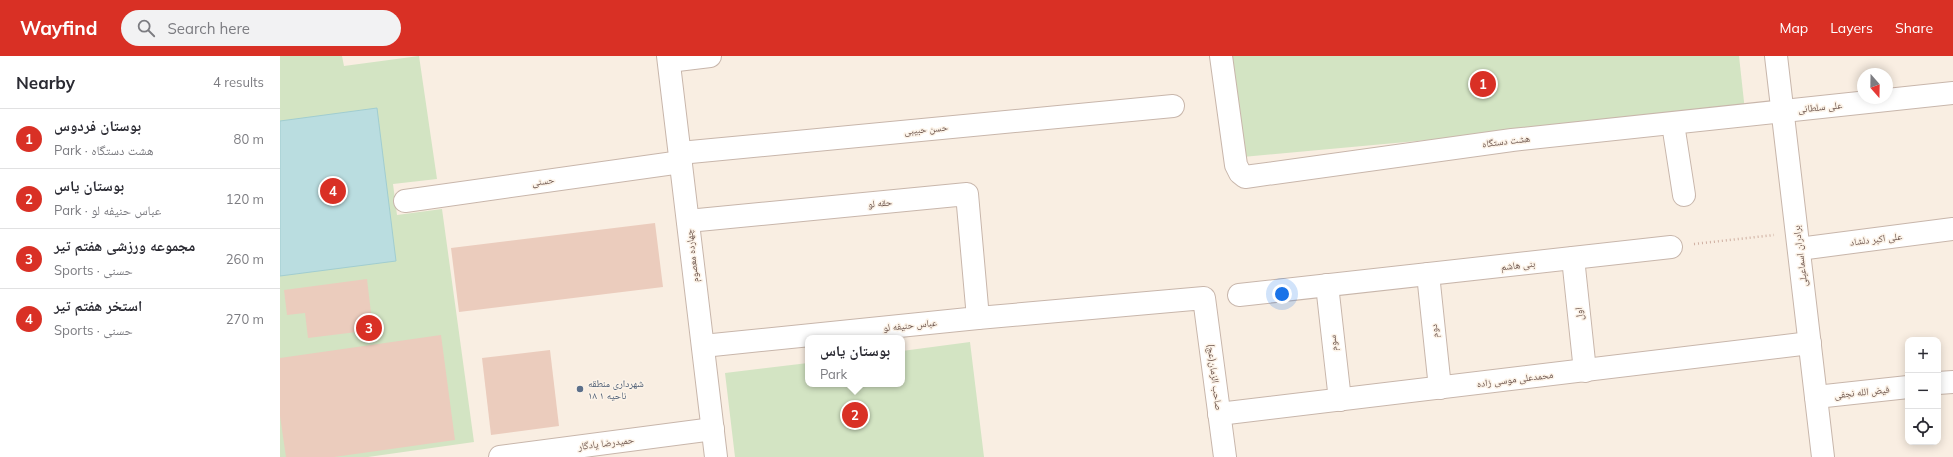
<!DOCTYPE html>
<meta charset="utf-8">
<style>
:root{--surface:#fff;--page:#f2f2f3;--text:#2b2b33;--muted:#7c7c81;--line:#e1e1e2;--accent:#d93025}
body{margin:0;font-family:Mulish,"Noto Naskh Arabic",sans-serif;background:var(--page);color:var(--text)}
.controls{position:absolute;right:12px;bottom:12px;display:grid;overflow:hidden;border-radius:8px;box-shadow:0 2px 10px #0003}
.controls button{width:36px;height:36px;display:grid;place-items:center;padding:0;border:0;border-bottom:1px solid var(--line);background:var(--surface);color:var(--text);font:20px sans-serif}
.compass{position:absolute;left:1577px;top:12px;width:36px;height:36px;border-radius:50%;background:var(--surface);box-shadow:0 2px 10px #0003;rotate:160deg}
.you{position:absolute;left:1002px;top:238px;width:14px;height:14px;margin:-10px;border:3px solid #fff;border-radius:50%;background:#1a73e8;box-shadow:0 0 0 6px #1a73e833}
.badge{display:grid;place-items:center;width:26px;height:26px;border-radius:50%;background:var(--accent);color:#fff;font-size:13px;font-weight:700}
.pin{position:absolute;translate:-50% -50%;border:2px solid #fff;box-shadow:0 1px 4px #0006}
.popup{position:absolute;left:525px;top:279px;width:100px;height:52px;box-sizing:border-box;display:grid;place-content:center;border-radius:8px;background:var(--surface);filter:drop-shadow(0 1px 3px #0005);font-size:13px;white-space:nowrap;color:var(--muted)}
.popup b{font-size:15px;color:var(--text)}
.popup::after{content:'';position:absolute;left:50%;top:100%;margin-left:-8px;border:8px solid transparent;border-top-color:var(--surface)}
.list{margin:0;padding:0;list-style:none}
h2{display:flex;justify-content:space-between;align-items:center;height:52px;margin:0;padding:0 16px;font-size:17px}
h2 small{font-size:13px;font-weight:400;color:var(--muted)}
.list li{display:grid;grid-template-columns:26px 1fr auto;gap:12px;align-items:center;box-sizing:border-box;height:60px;padding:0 16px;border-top:1px solid var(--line)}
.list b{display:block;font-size:15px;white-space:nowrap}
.list p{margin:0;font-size:13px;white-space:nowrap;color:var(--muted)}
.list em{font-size:13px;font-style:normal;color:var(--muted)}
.icon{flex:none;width:22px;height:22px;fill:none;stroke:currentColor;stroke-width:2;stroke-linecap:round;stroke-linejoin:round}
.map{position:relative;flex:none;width:1673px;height:401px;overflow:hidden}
header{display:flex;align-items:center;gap:24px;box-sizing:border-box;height:56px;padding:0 20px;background:var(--accent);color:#fff}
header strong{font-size:19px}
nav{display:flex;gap:22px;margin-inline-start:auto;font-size:14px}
.search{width:280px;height:36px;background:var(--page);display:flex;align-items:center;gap:10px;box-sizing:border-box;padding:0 14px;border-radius:22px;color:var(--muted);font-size:15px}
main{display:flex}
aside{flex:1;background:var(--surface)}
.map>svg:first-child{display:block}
</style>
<header>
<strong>Wayfind</strong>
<div class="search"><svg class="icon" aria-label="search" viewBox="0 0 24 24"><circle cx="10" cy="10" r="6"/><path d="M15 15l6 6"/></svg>Search here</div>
<nav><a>Map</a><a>Layers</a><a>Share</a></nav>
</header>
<main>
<aside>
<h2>Nearby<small>4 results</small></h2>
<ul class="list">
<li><span class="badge">1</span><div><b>بوستان فردوس</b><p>Park · هشت دستگاه</p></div><em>80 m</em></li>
<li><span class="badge">2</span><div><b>بوستان یاس</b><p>Park · عباس حنیفه لو</p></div><em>120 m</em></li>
<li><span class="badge">3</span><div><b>مجموعه ورزشی هفتم تیر</b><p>Sports · حسنی</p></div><em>260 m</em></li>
<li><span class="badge">4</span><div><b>استخر هفتم تیر</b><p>Sports · حسنی</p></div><em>270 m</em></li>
</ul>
</aside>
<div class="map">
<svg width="1673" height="401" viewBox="0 0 1673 401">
<rect width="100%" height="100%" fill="#f9eee2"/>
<g fill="#d3e4c3">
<polygon points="0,0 62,0 64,10 139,0 157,123 113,128 117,159 162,153 194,386 88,401 0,401"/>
<polygon points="942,0 1459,0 1465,55 952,102"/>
<polygon points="690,286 704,401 455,401 445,317 528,307 528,328 622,328 622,295"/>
</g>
<polygon fill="#badde0" stroke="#a1cdd0" points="97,52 116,205 0,220 0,65"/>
<g fill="#ebccbd">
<polygon points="375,167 383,231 179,256 171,192"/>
<polygon points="87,223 93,274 28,282 25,257 7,259 4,234"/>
<polygon points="161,279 175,384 54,401 6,401 0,360 0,302"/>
<polygon points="270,294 279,370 211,379 202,302"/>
</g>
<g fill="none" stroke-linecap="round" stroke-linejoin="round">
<defs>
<g id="minor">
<polyline points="941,0 956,109 960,117 965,121 1232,84 1673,37"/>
<polyline points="389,5 430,0"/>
<polyline points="1393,68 1404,139"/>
<polyline points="400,97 893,50"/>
<polyline points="125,145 401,106"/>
<polyline points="408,165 687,138 698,262 423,290"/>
<polyline points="1519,193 1673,173"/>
<polyline points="1293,202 1305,315"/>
<polyline points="1148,218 1160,332"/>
<polyline points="1047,229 1060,344"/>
<polyline points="959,239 1391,191"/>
<polyline points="698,262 924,242 945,401"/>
<polyline points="1658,327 1673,326"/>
<polyline points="1536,341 1628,331"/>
<polyline points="939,358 1530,287"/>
</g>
<g id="tertiary">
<polyline points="388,0 436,401"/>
<polyline points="1496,0 1543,401"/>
<polyline points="220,401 433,373"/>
</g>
</defs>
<use href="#minor" stroke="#c8b6ab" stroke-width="24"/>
<use href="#tertiary" stroke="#c8b6ab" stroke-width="24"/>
<polyline stroke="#cfafa1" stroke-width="2.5" stroke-dasharray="1 3" stroke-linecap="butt" points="1414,188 1494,179"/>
<use href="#minor" stroke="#fff" stroke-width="22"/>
<use href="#tertiary" stroke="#fff" stroke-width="22"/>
</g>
<circle fill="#5c6f8a" stroke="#fcf3e8" stroke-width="1.5" cx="300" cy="333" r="4"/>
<g text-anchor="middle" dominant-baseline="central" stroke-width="3" stroke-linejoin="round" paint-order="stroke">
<g font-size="10" fill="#6d554c" stroke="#fcf3e8">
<text transform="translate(1540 51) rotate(-6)">علی سلطانی</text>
<text transform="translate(646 73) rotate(-5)">حسن حبیبی</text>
<text transform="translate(1226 85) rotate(-7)">هشت دستگاه</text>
<text transform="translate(263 125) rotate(-8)">حسنی</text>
<text transform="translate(600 147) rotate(-6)">حقه لو</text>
<text transform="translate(1596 183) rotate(-7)">علی اکبر دلشاد</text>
<text transform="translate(412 200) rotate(-97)">چهارده معصوم</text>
<text transform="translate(1520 200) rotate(-97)">برادران اسماعیلی</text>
<text transform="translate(1238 209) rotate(-6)">بنی هاشم</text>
<text transform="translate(1299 258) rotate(-96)">اول</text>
<text transform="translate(630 269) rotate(-6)">عباس حنیفه لو</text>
<text transform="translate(1154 275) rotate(-96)">دوم</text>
<text transform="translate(1053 287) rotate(-96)">سوم</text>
<text transform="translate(935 321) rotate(83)">صاحب الزمان(عج)</text>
<text transform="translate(1235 323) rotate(-7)">محمدعلی موسی زاده</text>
<text transform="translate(1582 336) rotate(-6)">فیض الله نجفی</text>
<text transform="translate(326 387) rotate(-7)">حمیدرضا یادگار</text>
</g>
<g font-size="10" fill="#4e5e75" stroke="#fcf3e8" text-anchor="start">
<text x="308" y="327">شهرداری منطقه<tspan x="308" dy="12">۱۸ ناحیه ۱</tspan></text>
</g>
</g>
</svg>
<div class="controls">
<button>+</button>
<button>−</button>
<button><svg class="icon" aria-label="locate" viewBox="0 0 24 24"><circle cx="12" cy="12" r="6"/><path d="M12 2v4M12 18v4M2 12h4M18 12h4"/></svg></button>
</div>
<svg class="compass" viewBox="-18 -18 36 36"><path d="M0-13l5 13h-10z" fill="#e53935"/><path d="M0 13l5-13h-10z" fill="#7c7c81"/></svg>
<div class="you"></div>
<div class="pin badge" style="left:1203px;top:28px">1</div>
<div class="pin badge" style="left:575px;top:359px">2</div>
<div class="popup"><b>بوستان یاس</b>Park</div>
<div class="pin badge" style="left:89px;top:272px">3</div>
<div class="pin badge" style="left:53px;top:135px">4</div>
</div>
</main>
